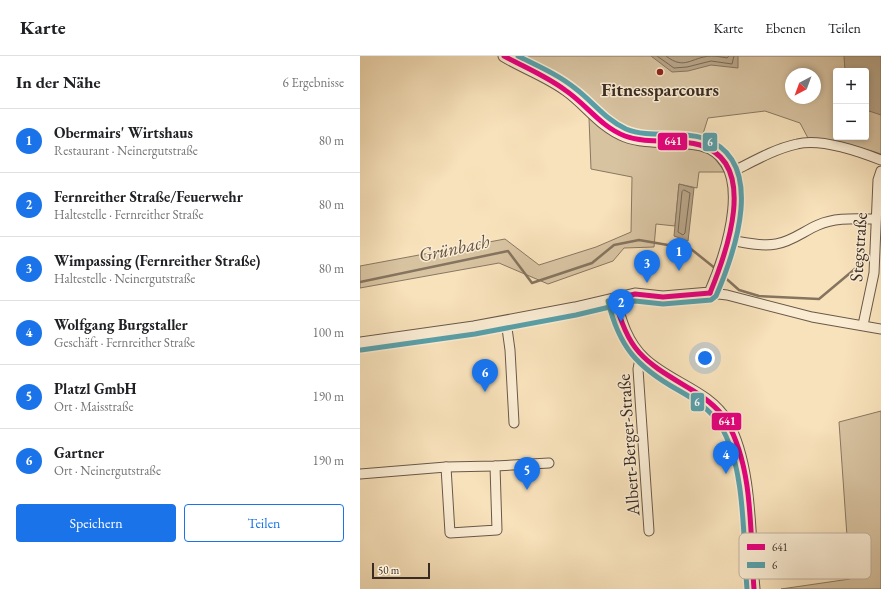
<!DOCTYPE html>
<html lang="de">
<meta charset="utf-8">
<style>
:root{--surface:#fff;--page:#f6f6f6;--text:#202124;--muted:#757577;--line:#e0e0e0;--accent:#1a73e8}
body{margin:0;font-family:"EB Garamond",serif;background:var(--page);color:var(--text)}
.controls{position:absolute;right:12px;top:12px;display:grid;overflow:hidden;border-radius:4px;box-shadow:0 2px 6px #0003}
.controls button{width:36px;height:36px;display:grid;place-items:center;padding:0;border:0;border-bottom:1px solid var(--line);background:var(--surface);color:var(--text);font:20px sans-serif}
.compass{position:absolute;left:425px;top:12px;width:36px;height:36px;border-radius:50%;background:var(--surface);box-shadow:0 2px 6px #0003;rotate:221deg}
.scale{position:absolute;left:12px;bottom:10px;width:58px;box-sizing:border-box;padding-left:4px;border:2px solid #392b23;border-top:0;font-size:11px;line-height:14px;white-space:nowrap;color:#392b23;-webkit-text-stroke:3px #faecd3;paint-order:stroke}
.you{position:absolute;left:345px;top:302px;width:14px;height:14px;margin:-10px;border:3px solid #fff;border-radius:50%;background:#1a73e8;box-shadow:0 0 0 6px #1a73e833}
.badge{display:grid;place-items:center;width:26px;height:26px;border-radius:50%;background:var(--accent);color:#fff;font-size:13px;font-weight:700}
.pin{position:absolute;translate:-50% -33px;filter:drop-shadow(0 1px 2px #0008)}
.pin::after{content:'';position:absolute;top:21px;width:14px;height:12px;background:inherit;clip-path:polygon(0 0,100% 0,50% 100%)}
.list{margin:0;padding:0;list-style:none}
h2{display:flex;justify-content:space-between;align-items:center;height:52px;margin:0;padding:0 16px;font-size:17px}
h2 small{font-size:13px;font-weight:400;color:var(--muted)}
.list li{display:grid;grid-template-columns:26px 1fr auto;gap:12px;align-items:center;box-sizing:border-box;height:64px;padding:0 16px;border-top:1px solid var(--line)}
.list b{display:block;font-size:15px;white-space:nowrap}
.list p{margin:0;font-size:13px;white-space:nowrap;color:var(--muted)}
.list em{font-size:13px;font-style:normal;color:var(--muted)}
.actions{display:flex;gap:8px;padding:12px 16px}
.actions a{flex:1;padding:9px 0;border:1px solid var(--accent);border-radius:4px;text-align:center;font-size:14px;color:var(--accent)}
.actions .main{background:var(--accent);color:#fff}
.map{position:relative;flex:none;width:521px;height:533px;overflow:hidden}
header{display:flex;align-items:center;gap:24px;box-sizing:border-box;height:56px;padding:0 20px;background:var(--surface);border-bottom:1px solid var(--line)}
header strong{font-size:19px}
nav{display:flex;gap:22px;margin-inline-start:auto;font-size:14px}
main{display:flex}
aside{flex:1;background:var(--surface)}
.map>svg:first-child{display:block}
</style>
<header>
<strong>Karte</strong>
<nav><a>Karte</a><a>Ebenen</a><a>Teilen</a></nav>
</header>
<main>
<aside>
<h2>In der Nähe<small>6 Ergebnisse</small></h2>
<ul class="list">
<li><span class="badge">1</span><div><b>Obermairs' Wirtshaus</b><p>Restaurant · Neinergutstraße</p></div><em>80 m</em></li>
<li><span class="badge">2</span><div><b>Fernreither Straße/Feuerwehr</b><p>Haltestelle · Fernreither Straße</p></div><em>80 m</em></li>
<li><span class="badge">3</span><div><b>Wimpassing (Fernreither Straße)</b><p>Haltestelle · Neinergutstraße</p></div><em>80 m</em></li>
<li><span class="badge">4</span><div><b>Wolfgang Burgstaller</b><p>Geschäft · Fernreither Straße</p></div><em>100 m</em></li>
<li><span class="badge">5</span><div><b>Platzl GmbH</b><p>Ort · Maisstraße</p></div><em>190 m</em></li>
<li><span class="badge">6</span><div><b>Gartner</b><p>Ort · Neinergutstraße</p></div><em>190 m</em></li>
</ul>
<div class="actions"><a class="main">Speichern</a><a>Teilen</a></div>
</aside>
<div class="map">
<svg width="521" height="533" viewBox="0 0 521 533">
<rect width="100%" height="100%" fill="#f8e2bb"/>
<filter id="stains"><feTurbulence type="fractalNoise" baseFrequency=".005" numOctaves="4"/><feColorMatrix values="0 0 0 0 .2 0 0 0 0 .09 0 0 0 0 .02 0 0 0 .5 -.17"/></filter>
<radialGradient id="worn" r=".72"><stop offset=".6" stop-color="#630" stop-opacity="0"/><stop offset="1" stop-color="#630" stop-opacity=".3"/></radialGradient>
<g fill="#d8c3a1" stroke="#887762" fill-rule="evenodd">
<path d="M157 0H521V98C497 90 474 85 449 84L440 67 405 55 348 62 342 81 276 76 252 68 203 23ZM476 15H506V81H476ZM431 18H455V42H431Z"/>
<polygon points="229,62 251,78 278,87 349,95 365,116 339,116 337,132 319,128 315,170 296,168 294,191 264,192 253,205 188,228 139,207 0,232 0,210 145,183 179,209 236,191 271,176 272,121 231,113"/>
<polygon points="521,355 521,533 421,533 490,523 479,366"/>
</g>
<g fill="#b7a487" stroke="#85745f">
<polygon points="291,0 378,0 378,12 351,9 328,15 312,16"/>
<polygon points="484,0 521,0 521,59 506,54 506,15 485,15"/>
<polygon points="319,128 334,132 328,185 314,180"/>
</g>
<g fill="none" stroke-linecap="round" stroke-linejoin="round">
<g stroke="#786855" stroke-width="1">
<polyline points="297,0 314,12 327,11 351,5 372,8 374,0"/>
<path d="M306 0C325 15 331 1 351 0 356 0 362 1 367 2L369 0"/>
<polygon points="324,134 330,137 325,177 323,179 318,176 322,136"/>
</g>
<g stroke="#85745f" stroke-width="2.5">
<polyline points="361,218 379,234 399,240 459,243 508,202 513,203"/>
<polyline points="0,226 148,195 172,227 232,207 254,189 279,184 331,193 356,213"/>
</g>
<defs>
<g id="minor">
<path d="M372 116C392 106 414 93 437 88 461 82 498 95 521 104"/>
<path d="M369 184C384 186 400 191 416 188 431 186 444 175 458 169 476 161 497 163 516 163"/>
<polyline points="350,237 367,239 452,261 521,273"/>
<polyline points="146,265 150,294 154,367"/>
<polyline points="503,269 514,217 518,124 521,115"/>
<polyline points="283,302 279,308 278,313 289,475"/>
<polyline points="86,411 90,477 137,474 135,410"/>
<polyline points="0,418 86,411 135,410 189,407"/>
</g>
<g id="tertiary">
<path d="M255 243C260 265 267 287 284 303 309 327 349 335 367 366 392 410 389 483 394 533"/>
<path d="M0 287 114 271 215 252 275 238 303 241 350 237C366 200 400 104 341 89 316 83 289 89 265 80 241 71 226 48 206 34 187 20 164 12 144 0"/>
</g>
</defs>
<use href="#minor" stroke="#695949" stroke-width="11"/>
<use href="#tertiary" stroke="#695949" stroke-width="13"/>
<use href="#minor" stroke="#faecd3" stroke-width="9"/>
<use href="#tertiary" stroke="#faecd3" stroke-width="11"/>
<defs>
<g id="bus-1">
<path d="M144 0C164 11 186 20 205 34 226 48 241 71 265 80 289 89 316 82 340 89 400 107 366 198 350 237"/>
<path d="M255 243C268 298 286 306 332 334 345 342 359 352 367 366 394 413 390 481 394 533"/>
<polyline points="255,243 275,238 303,241 350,237"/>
</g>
<g id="bus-2">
<path d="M248 245C259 291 277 311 318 334 334 343 350 353 360 369 386 410 383 485 387 533"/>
<path d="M1 294 115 278 216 259 275 245 303 248 351 244 356 240C375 196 408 104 343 82 318 74 290 83 266 73 246 64 233 46 216 33 199 19 178 10 158 0"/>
</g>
</defs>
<use href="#bus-1" stroke="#faecd3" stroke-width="8"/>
<use href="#bus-2" stroke="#faecd3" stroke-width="8"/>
<use href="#bus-1" stroke="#e5007d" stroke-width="5"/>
<use href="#bus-2" stroke="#58a0aa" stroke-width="5"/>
</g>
<circle fill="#8f2418" stroke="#faecd3" stroke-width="1.5" cx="300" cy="16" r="4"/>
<g text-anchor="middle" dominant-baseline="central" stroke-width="3" stroke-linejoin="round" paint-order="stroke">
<g font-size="18" font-weight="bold" fill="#392b23" stroke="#faecd3">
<text x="300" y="33">Fitnessparcours</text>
</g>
<g font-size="18" fill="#392b23" stroke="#faecd3">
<text transform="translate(498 191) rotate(-86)">Stegstraße</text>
<text transform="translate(268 389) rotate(-94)">Albert-Berger-Straße</text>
</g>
<g font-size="19" font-style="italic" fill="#5f4f41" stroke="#faecd3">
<text transform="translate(94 192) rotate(-12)">Grünbach</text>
</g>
</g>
<rect x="379" y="477" width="132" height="46" rx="6" fill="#faecd3" stroke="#c0b29e" stroke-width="1"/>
<rect x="387" y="488" width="18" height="6" fill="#e5007d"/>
<rect x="387" y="506" width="18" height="6" fill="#58a0aa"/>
<g font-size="11" fill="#392b23">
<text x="412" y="495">641</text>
<text x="412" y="513">6</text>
</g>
<g stroke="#faecd3" stroke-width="1.5">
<rect x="297" y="76" width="31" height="19" rx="4" fill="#e5007d"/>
<rect x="342" y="76" width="16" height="20" rx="4" fill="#58a0aa"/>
<rect x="330" y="336" width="15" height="20" rx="4" fill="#58a0aa"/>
<rect x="351" y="356" width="31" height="19" rx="4" fill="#e5007d"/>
</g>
<g font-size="11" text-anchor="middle" font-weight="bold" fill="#fff">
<text x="313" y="89">641</text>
<text x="350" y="90">6</text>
<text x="337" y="350">6</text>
<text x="367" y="369">641</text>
</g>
<rect width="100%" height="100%" filter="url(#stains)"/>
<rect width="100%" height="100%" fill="url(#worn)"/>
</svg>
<div class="controls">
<button>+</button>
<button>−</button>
</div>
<svg class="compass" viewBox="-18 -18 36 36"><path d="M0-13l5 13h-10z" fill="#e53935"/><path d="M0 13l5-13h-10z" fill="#757577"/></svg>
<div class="scale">50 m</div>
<div class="you"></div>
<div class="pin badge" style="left:319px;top:215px">1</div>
<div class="pin badge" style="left:261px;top:266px">2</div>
<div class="pin badge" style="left:287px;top:227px">3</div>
<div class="pin badge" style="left:366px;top:418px">4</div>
<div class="pin badge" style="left:167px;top:434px">5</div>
<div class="pin badge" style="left:125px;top:336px">6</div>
</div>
</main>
